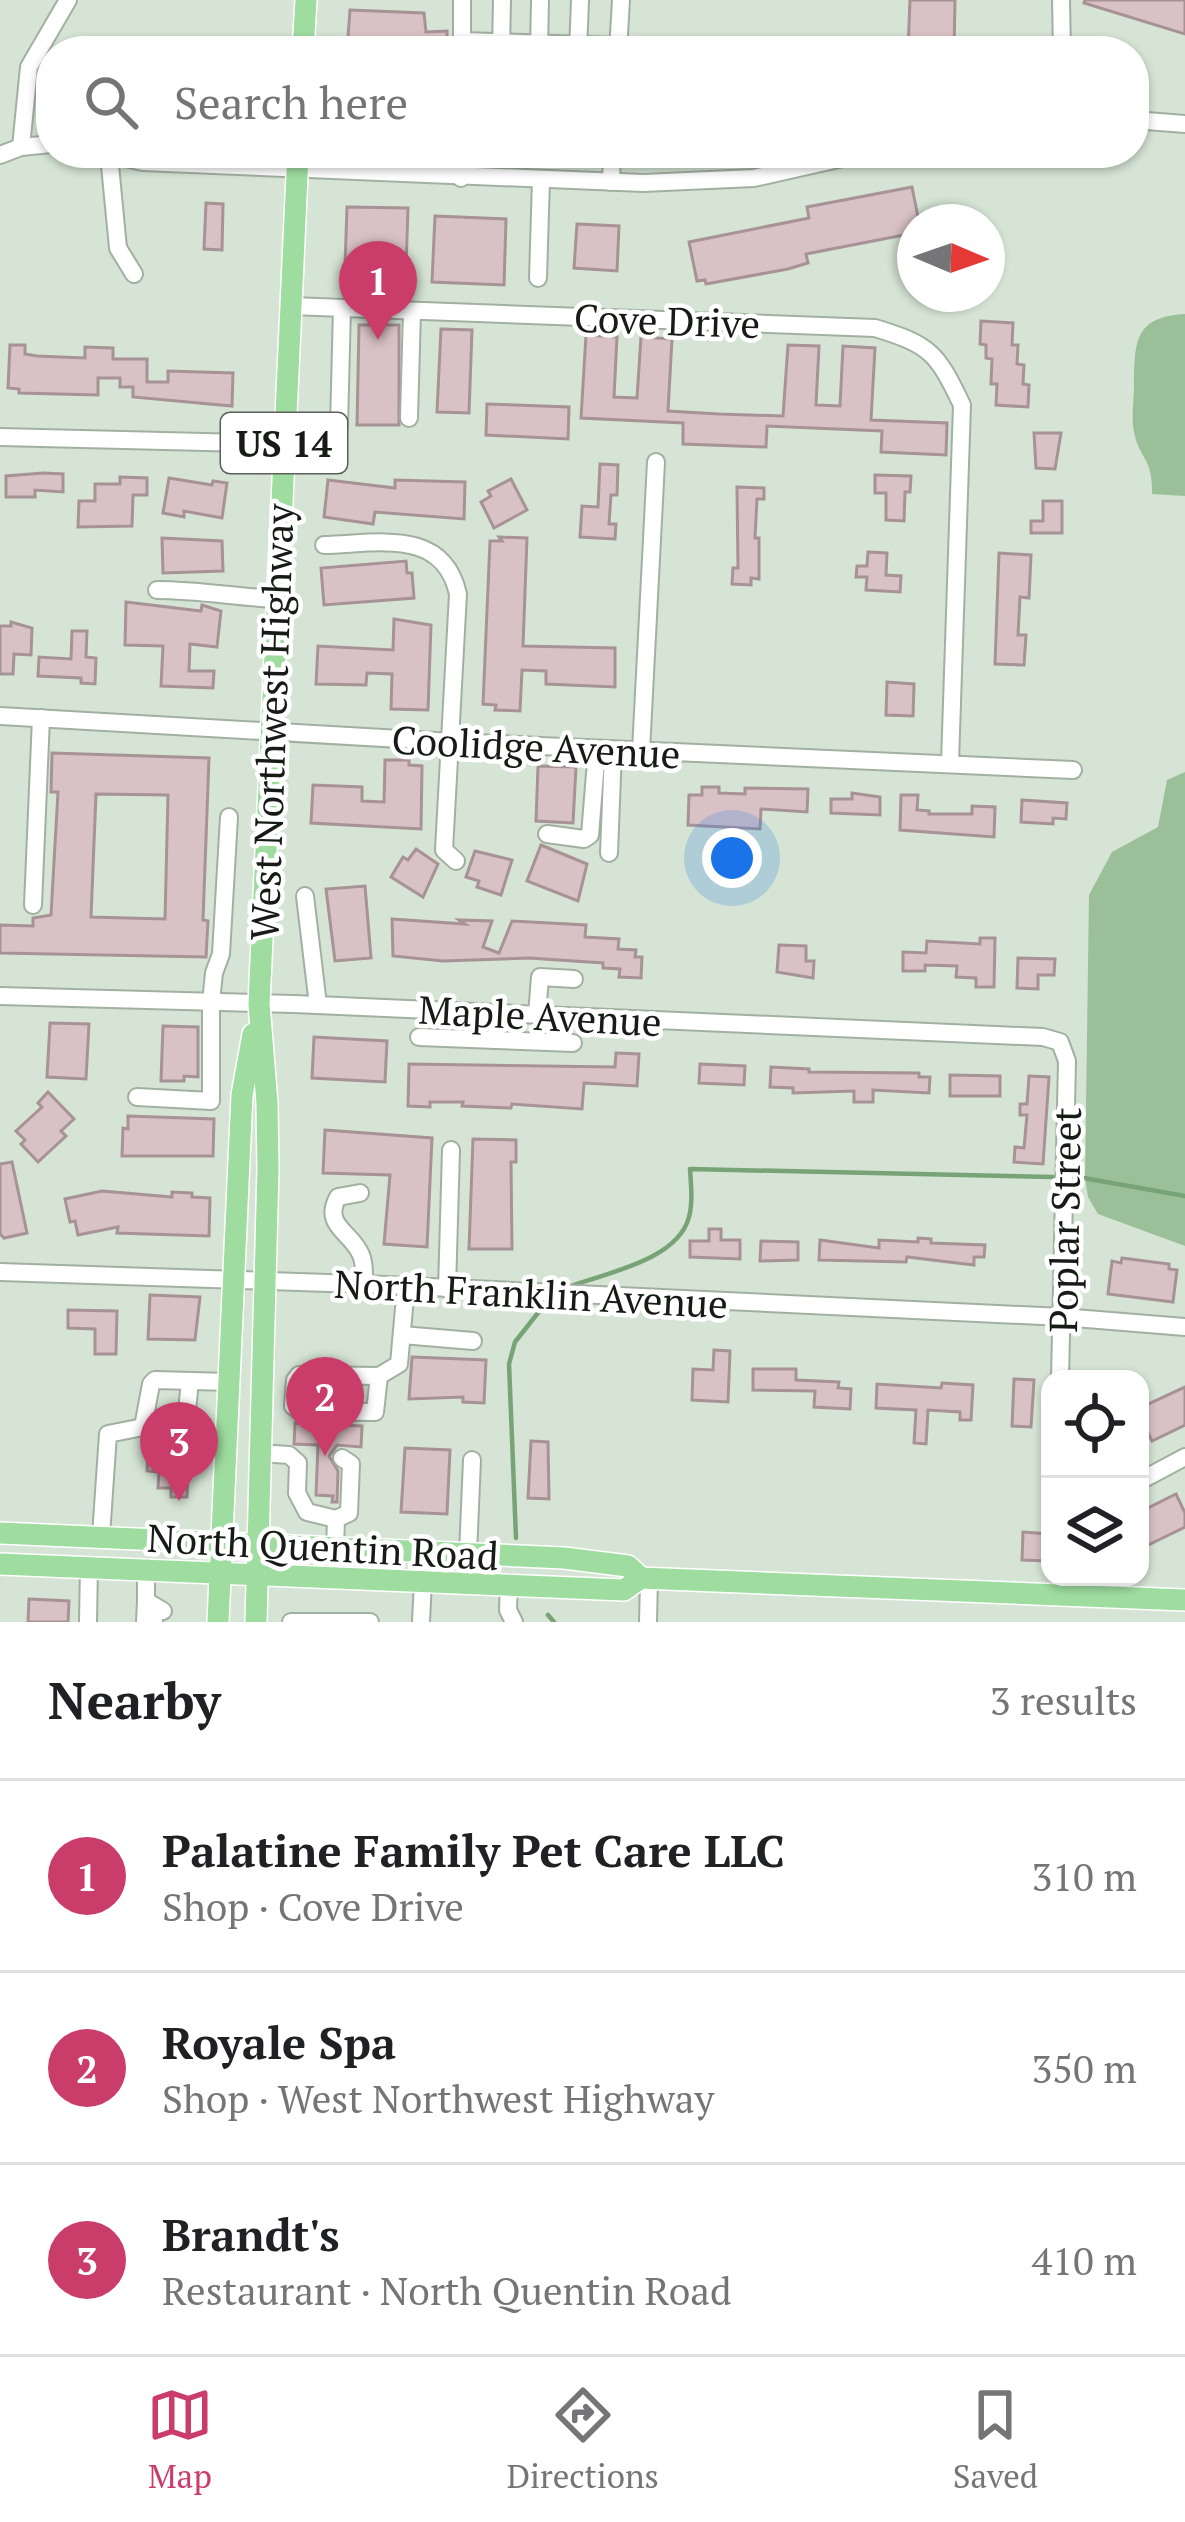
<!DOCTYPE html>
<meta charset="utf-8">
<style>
:root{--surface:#fff;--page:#f6f6f6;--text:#202124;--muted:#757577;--line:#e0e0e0;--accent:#ca3d6b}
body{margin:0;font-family:"PT Serif",serif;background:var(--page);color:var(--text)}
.controls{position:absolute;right:36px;bottom:36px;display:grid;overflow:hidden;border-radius:24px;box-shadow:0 3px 9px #0004}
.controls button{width:108px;height:108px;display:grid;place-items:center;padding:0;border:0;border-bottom:3px solid var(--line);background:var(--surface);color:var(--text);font:60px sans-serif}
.compass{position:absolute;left:897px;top:204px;width:108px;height:108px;border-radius:50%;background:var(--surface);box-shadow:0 3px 9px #0004;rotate:92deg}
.you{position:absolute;left:732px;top:858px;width:42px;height:42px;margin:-30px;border:9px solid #fff;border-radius:50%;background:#1a73e8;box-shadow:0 0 0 18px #1a73e833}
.badge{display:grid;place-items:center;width:78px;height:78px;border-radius:50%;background:var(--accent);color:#fff;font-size:39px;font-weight:700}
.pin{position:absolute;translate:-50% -99px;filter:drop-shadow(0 3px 6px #0008)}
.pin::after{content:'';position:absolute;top:63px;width:42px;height:36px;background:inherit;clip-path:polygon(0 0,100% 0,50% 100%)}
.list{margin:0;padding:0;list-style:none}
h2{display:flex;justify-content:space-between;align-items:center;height:156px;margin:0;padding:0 48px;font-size:51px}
h2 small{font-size:39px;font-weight:400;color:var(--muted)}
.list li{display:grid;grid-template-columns:78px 1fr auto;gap:36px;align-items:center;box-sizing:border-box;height:192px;padding:0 48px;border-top:3px solid var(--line)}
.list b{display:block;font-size:45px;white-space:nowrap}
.list p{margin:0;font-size:39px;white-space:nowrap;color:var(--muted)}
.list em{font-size:39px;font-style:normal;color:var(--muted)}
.icon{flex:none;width:66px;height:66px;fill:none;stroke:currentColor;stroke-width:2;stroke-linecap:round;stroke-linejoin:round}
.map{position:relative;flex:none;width:1185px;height:1622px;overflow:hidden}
.search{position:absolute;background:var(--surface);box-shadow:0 3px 9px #0004;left:36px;right:36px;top:36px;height:132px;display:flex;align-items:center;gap:30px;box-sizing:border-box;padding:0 42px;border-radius:48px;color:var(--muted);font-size:45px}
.sheet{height:732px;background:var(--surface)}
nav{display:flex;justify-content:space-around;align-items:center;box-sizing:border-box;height:168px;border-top:3px solid var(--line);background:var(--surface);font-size:33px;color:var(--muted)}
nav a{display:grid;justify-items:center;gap:6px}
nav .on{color:var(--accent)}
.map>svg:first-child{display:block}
</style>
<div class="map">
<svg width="1185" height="1622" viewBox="0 0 1185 1622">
<rect width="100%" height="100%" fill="#d5e4d4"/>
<g fill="#9bc099">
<path d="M1185 314V496L1152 494C1153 457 1139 459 1134 432 1131 418 1134 399 1134 385 1135 341 1134 317 1185 314Z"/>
<polygon points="1185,772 1185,1246 1098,1214 1088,1197 1085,1178 1089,895 1112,852 1158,827 1167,780"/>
</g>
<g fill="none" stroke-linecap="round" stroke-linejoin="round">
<g stroke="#77a376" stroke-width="4.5">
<polyline points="1078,1177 1185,1196"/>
<path d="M568 1287C606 1273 678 1260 689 1217 693 1202 691 1185 690 1169L1053 1177"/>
<polyline points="516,1538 509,1364 515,1342 545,1304"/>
<polyline points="548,1615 554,1622"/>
</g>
</g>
<g fill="#d9c2c6" stroke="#a79296" stroke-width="3" fill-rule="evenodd">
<polygon points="910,0 955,0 954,51 908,51"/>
<polygon points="1085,0 1185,0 1185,34 1084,3"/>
<polygon points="350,10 424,13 426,32 447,31 447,45 425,44 424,51 347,50"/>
<polygon points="912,187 919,222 913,226 914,233 806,254 808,263 788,269 706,284 705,280 697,281 689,242 809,218 807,207"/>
<polygon points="206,203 223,204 222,250 204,249"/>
<polygon points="347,207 408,208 406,268 345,266"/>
<polygon points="435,216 506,219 504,285 432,282"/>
<polygon points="577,224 619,226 617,271 574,268"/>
<polygon points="981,321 1013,323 1012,345 1018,345 1017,364 1024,365 1023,384 1029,385 1028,407 996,405 997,384 991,384 992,359 986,358 986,345 980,344"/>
<polygon points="359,325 399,325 399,425 357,425"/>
<polygon points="441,329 472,330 469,413 437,412"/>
<polygon points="586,335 617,337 614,397 637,398 641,337 672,339 668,411 719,414 783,416 788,345 819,346 816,405 840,406 843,346 875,348 871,420 947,423 946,455 881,452 882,431 767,426 766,447 683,444 683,423 581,418"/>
<polygon points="10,345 25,345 25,354 37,356 85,358 85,347 113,348 113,359 147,359 147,382 168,382 168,371 233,373 232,406 133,397 133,387 120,387 120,378 98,378 98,395 19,393 19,389 8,388"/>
<polygon points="487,404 569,407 568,439 486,435"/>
<polygon points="1034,433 1061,433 1055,469 1036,468"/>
<polygon points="600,464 618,465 617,495 611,495 609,524 616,524 615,539 580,537 582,506 598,507"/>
<polygon points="43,473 63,474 63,492 35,490 35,497 6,497 6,476"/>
<polygon points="875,475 911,476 910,492 905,492 904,521 886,520 886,493 875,493"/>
<polygon points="120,477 147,478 147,495 133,495 132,526 78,527 79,501 95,501 95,484 120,484"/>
<polygon points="169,478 212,485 213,481 227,483 222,518 184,511 184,517 163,513"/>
<polygon points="511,479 527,510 494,528 481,502 491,496 488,491"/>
<polygon points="328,480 395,488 395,480 465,482 464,519 375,512 373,524 324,517"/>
<polygon points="737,487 764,488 764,499 757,499 755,538 759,538 759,579 751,578 751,585 732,584 733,568 738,568"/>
<polygon points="1043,501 1062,501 1062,533 1031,533 1031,521 1043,521"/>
<polygon points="499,537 527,538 523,646 615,648 615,687 546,684 546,671 522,670 520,711 495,710 496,705 483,704 490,541 502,541"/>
<polygon points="162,538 222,541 223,571 163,573"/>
<polygon points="868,552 887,553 886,575 901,576 900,592 866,590 867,577 856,577 857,566 867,566"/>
<polygon points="999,553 1031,555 1029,598 1020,597 1018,635 1026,635 1024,665 995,664"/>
<polygon points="406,561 407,573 412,573 414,598 324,605 321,568"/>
<polygon points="126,602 201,611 202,605 221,611 217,647 190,644 189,671 214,671 213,688 161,686 163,646 125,645"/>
<polygon points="394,619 431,625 428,710 391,709 392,674 367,673 366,685 316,684 318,646 393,650"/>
<polygon points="11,622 32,628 31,655 14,654 13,674 0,674 0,626 11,626"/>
<polygon points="72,631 87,631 86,657 96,658 95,684 81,683 81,678 38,676 39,657 71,659"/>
<polygon points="887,682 914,684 913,716 886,715"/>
<path d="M52 753 209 758 203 920 208 921 206 957 0 953V925L33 926V918L51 915 58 792H51ZM96 794 168 795 165 919 91 917Z"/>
<polygon points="385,760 409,760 409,765 422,766 421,829 311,823 313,785 362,787 362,801 384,802"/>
<polygon points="538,766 576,767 573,823 536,821"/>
<polygon points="702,787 719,787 719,793 745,794 745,788 808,789 807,812 761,809 760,829 688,825 689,795 702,795"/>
<polygon points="852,793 880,797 880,815 831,813 831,799 852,799"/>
<polygon points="901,795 918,795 917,810 929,811 929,814 972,814 972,806 995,807 994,837 900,830"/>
<polygon points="1022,800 1067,803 1066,819 1053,818 1053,824 1021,822"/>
<polygon points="541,845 587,864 578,901 527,881"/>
<polygon points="416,849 438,864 423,897 391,877 403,857 408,860"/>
<polygon points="475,851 512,860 501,895 477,887 479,881 466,877"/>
<polygon points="365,886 371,958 335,961 326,889"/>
<polygon points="392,919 465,924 459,920 492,921 483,947 499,953 512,921 586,925 585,937 619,939 618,949 636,950 635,957 642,957 641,978 619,977 620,969 603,968 603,963 529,958 443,961 393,956"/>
<polygon points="980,938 995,938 994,987 976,987 976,978 956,977 957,966 925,965 925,971 903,971 903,952 926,953 927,941 980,944"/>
<polygon points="779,945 806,946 806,961 814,961 813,978 777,972"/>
<polygon points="1018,958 1055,959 1054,975 1038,975 1038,989 1017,988"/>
<polygon points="50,1023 89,1024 86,1079 47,1077"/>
<polygon points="163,1026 198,1027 198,1077 184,1076 184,1081 161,1081"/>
<polygon points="314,1037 387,1041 385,1082 312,1078"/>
<polygon points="616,1053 639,1054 637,1086 584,1083 582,1109 512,1104 511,1108 462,1106 463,1102 430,1102 430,1107 408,1106 409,1064 615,1067"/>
<polygon points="700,1064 745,1066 744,1085 699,1083"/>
<polygon points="771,1067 809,1069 809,1072 919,1073 919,1077 930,1077 929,1093 873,1090 873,1102 854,1102 854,1091 793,1093 793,1088 770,1087"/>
<polygon points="950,1075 1000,1076 1000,1096 950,1096"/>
<polygon points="1029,1076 1049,1077 1043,1164 1014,1162 1015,1147 1024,1148 1027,1115 1020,1115 1020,1104 1027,1104"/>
<polygon points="48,1092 74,1119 61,1131 66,1136 38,1162 21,1144 25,1140 16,1131 42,1107 38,1103"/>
<polygon points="128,1116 214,1119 213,1156 122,1156 123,1128 128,1129"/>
<polygon points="325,1130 432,1138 427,1247 384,1244 390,1175 323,1173"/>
<polygon points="473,1139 516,1140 516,1162 511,1162 512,1249 469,1249"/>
<polygon points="12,1162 27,1233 4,1238 0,1234 0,1164"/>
<polygon points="102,1191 172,1197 172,1192 192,1193 192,1197 210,1198 209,1236 117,1233 118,1227 78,1235 75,1221 70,1222 65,1199"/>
<polygon points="709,1229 721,1229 721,1240 740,1240 740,1259 690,1257 690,1241 709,1241"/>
<polygon points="918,1238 931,1239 931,1243 985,1245 984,1257 974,1257 974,1265 907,1257 906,1262 819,1260 820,1240 879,1248 879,1240 918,1242"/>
<polygon points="761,1241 798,1242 798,1260 760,1261"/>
<polygon points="1122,1258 1169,1264 1169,1269 1177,1270 1173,1302 1108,1294 1112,1261 1121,1263"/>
<polygon points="150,1295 200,1297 195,1340 148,1339"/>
<polygon points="68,1310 117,1311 116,1354 95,1354 95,1329 68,1328"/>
<polygon points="714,1350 730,1351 728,1402 692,1400 693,1369 713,1370"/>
<polygon points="412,1357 486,1360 484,1403 463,1402 463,1397 409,1399"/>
<polygon points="753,1369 796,1369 796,1380 839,1382 838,1388 851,1389 850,1409 814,1407 815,1391 753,1390"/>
<polygon points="1014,1379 1034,1380 1031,1427 1012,1426"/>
<polygon points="942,1383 973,1385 971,1420 960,1420 960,1412 928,1410 926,1444 914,1443 916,1410 876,1408 877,1384 941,1388"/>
<polygon points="1185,1387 1185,1425 1152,1441 1148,1433 1140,1437 1140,1408"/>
<polygon points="295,1423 362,1426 361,1447 337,1445 329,1456 338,1471 337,1502 332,1502 333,1496 316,1495 318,1445 294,1444"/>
<polygon points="531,1441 548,1442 549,1499 528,1498"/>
<polygon points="405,1448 450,1450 447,1514 401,1512"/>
<polygon points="148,1456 175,1457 175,1472 188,1472 187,1497 171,1497 171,1488 158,1488 159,1472 147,1471"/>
<polygon points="1176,1494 1185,1513 1185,1527 1144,1547 1140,1539 1140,1512"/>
<polygon points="1023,1532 1049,1534 1048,1561 1022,1560"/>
<polygon points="29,1599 69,1601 68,1622 28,1622"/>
</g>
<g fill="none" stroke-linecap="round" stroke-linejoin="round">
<defs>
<g id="minor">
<polyline points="1061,0 1062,51"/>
<polyline points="462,41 618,46"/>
<polyline points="462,47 462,0"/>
<polyline points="501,51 502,0"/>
<polyline points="539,51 540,0"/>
<polyline points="578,51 580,0"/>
<polyline points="618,51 621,0"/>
<polyline points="1134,120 1185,124"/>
<polyline points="21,147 29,67 68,0"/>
<polyline points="103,153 143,162 643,183 754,178 865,153"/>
<polyline points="0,155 21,147 51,144"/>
<polyline points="109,155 118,248 134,274"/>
<polyline points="461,178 461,153"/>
<polyline points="611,182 612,153"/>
<polyline points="538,278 541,180"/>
<path d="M291 306 875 328C931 345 937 353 962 405L950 762"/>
<polyline points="409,418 412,311"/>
<polyline points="339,426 342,308"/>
<polyline points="0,437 283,444"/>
<path d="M324 545C377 544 443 527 458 594L444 850 456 861"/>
<path d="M157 590C198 590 236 597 277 599"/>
<polyline points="0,716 452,742 1073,770"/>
<polyline points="641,751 656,462"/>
<polyline points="547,834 584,839 590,835 597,749"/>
<polyline points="609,853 613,750"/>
<polyline points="305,896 318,1005"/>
<polyline points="33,905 41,718"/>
<polyline points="0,996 294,1004 1043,1037 1060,1042 1067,1061 1060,1379"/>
<polyline points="497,1013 496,1040 573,1043"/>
<polyline points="537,1015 540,977 574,979"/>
<polyline points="419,1037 496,1040"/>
<polyline points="137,1097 211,1101 211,1002 214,973 221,954 229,817"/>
<path d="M360 1193 338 1197C322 1226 352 1232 361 1255 365 1264 364 1274 364 1284"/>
<polyline points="0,1272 388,1285 1062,1317 1185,1327"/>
<polyline points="447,1289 451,1150"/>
<polyline points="402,1335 473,1341"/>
<polyline points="379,1376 299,1375 295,1380 293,1406 300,1411 375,1412 379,1376 399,1364 406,1286"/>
<polyline points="143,1427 185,1430 190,1381"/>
<polyline points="260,1453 289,1455 298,1463 297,1493 307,1512 336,1519 335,1548"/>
<polyline points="1140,1481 1185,1457"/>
<polyline points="336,1519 349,1513 351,1464 342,1458"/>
<polyline points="101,1536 108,1434 143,1427 151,1384 155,1380 230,1382"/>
<polyline points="468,1554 472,1460"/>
<polyline points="146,1568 146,1601 163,1611"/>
<polyline points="509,1583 508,1610 514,1622"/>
<polyline points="88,1622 89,1566"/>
<polyline points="145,1622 146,1601 154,1620"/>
<polyline points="291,1622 370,1622"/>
<polyline points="421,1622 423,1580"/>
<polyline points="648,1622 649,1578"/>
</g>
<g id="major">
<polyline points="303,51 306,0"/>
<polyline points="0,1533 564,1558 628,1566 641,1578 1185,1600"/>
<polyline points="0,1564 624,1590 641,1578"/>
<polyline points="218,1622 242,1095 253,1034"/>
<polyline points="256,1622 268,1169 267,1103 259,1004 298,153"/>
</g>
</defs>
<use href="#minor" stroke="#a2b0a1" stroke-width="20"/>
<use href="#major" stroke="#fff" stroke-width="24"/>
<use href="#minor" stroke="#fff" stroke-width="16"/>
<use href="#major" stroke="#9edd9f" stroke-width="21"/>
</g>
<g text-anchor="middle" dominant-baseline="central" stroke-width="9" stroke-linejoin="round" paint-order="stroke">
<rect fill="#fff" stroke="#5c5f5b" stroke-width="3" x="221" y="413" width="126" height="60" rx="9"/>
<g font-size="36" font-weight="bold" fill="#161b15">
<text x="284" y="443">US 14</text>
</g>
<g font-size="39" fill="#161b15" stroke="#fff">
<text transform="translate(667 320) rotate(2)">Cove Drive</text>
<text transform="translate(271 722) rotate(-88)">West Northwest Highway</text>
<text transform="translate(536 746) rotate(3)">Coolidge Avenue</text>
<text transform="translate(540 1015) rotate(3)">Maple Avenue</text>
<text transform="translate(1064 1220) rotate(-89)">Poplar Street</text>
<text transform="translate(531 1293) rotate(3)">North Franklin Avenue</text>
<text transform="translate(323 1546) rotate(3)">North Quentin Road</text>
</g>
</g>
</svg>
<div class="controls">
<button><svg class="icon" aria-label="locate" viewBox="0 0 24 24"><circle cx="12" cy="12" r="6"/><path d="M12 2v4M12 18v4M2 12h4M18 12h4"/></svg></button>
<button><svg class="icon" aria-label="layers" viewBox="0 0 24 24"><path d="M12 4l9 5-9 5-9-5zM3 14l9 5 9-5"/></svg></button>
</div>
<svg class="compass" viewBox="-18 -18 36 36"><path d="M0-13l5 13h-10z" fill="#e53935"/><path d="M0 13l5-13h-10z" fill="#757577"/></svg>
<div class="you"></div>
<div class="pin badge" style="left:378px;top:340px">1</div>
<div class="pin badge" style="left:325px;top:1456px">2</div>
<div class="pin badge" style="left:179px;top:1501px">3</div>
<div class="search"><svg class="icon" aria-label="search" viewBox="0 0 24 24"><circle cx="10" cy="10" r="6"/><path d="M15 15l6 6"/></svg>Search here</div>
</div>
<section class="sheet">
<h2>Nearby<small>3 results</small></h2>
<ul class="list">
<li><span class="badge">1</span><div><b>Palatine Family Pet Care LLC</b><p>Shop · Cove Drive</p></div><em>310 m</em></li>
<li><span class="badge">2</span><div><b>Royale Spa</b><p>Shop · West Northwest Highway</p></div><em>350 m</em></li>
<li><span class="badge">3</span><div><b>Brandt's</b><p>Restaurant · North Quentin Road</p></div><em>410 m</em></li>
</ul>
</section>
<nav>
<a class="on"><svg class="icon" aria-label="map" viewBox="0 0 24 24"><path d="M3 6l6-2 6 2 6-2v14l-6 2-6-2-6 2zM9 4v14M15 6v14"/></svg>Map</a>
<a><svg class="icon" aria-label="directions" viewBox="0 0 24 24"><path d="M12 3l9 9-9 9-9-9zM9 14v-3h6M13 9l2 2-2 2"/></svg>Directions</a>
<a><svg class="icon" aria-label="saved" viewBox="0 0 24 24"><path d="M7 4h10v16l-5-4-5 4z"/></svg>Saved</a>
</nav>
